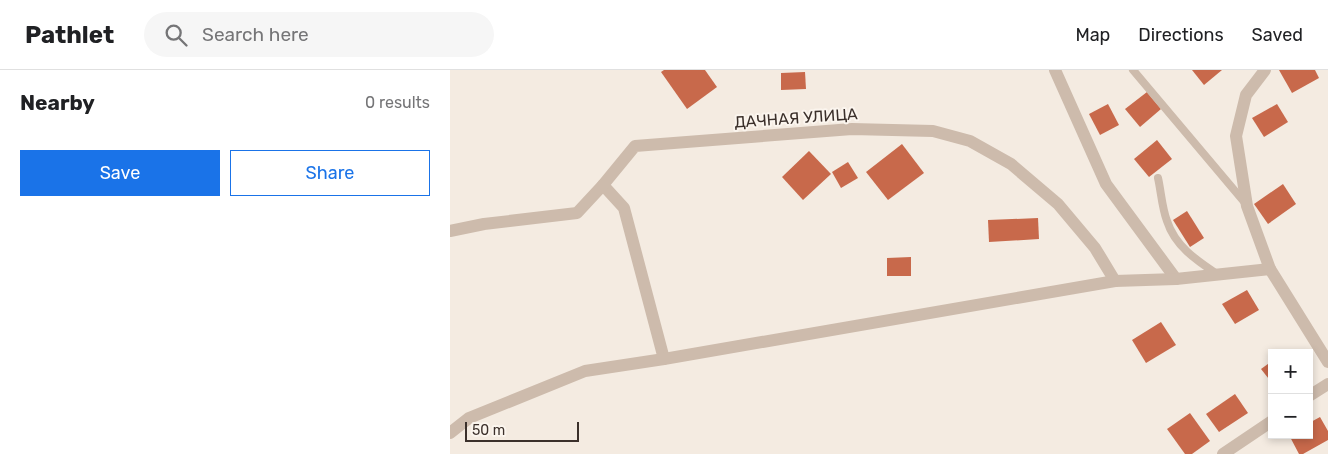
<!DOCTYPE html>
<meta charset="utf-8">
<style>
:root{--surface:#fff;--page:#f6f6f6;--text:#202124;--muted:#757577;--line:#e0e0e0;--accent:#1a73e8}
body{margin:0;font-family:Rubik,sans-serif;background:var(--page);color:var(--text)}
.controls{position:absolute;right:15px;bottom:15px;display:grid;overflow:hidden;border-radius:0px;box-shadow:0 2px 8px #0003}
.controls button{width:45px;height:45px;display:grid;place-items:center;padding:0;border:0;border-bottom:1px solid var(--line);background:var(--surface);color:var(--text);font:25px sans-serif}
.scale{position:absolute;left:15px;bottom:12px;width:114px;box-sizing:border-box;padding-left:5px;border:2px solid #3b302b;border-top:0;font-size:14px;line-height:18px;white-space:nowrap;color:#3b302b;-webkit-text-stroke:4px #fbf5ee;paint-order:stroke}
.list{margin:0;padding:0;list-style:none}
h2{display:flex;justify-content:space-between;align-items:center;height:65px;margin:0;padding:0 20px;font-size:21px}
h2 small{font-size:16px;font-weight:400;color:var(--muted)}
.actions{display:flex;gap:10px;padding:15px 20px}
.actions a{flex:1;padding:11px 0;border:1px solid var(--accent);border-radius:0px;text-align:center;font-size:18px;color:var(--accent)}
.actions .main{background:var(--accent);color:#fff}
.icon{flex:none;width:28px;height:28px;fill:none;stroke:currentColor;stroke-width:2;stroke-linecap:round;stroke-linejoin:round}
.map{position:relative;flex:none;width:878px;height:384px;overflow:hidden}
header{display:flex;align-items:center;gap:30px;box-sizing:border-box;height:70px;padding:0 25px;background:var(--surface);border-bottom:1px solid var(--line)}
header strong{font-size:24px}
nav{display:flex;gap:28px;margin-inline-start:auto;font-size:18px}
.search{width:350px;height:45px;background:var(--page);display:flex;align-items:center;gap:12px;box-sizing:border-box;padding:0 18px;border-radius:28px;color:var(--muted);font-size:19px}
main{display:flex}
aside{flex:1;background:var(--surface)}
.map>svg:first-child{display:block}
</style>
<header>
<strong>Pathlet</strong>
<div class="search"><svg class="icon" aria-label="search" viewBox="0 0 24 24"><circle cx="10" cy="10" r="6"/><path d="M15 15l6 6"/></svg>Search here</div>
<nav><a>Map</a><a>Directions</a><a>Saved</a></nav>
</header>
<main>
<aside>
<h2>Nearby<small>0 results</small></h2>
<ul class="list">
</ul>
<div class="actions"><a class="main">Save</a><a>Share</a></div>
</aside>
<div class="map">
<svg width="878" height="384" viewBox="0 0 878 384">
<rect width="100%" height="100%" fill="#f4ebe1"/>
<g fill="#c8694b">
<polygon points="214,0 255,0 267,17 237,39 211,2"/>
<polygon points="742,0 772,0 754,15"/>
<polygon points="829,0 865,0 869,8 842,23"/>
<polygon points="355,2 356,19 331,20 331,3"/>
<polygon points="697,22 711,39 690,57 675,39"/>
<polygon points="658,34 669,55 650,65 639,44"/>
<polygon points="827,34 838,52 814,67 802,48"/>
<polygon points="707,70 722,89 699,107 684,89"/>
<polygon points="452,74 474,103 438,130 416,102"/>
<polygon points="359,81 381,104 353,130 332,107"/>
<polygon points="398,92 408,108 391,118 382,102"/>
<polygon points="833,114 846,134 818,154 804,134"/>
<polygon points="737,141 754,168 740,177 723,150"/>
<polygon points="588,148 589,169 539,172 538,150"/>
<polygon points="461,187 461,206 437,206 437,188"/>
<polygon points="797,220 809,240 785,254 772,234"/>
<polygon points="711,252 726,275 696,293 682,270"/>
<polygon points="822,291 822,313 811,299"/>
<polygon points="785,324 798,343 769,362 756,344"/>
<polygon points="740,343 760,371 742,384 735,384 717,359"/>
<polygon points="870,347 878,361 878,370 853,384 849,384 839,365 859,365 859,353"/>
</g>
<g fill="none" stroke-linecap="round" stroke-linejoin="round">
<g stroke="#cdbbac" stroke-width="8">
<polyline points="683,0 796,134"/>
<path d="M708 108C711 121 712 138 717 151 725 176 746 190 767 204"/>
</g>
<g stroke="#cdbbac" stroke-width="12">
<polyline points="605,0 656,114 726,209"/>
<polyline points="153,115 174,138 214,289"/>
<polyline points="0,161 34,154 127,143 153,115 185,76 402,59 483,61 520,71 561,94 608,134 645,178 665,211"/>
<polyline points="859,326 878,314"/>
<polyline points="0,363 19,348 135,301 214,289 665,211 726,209 820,199"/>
<polyline points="773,384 822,351"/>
</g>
<polyline stroke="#cdbbac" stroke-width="12" points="815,0 796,25 786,66 797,136 820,199 878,292"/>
</g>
<g text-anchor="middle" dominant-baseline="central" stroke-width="4" stroke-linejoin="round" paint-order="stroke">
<g font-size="16" fill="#3b302b" stroke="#fbf5ee">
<text transform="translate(346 48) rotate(-4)">ДАЧНАЯ УЛИЦА</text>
</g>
</g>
</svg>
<div class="controls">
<button>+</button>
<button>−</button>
</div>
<div class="scale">50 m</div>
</div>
</main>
